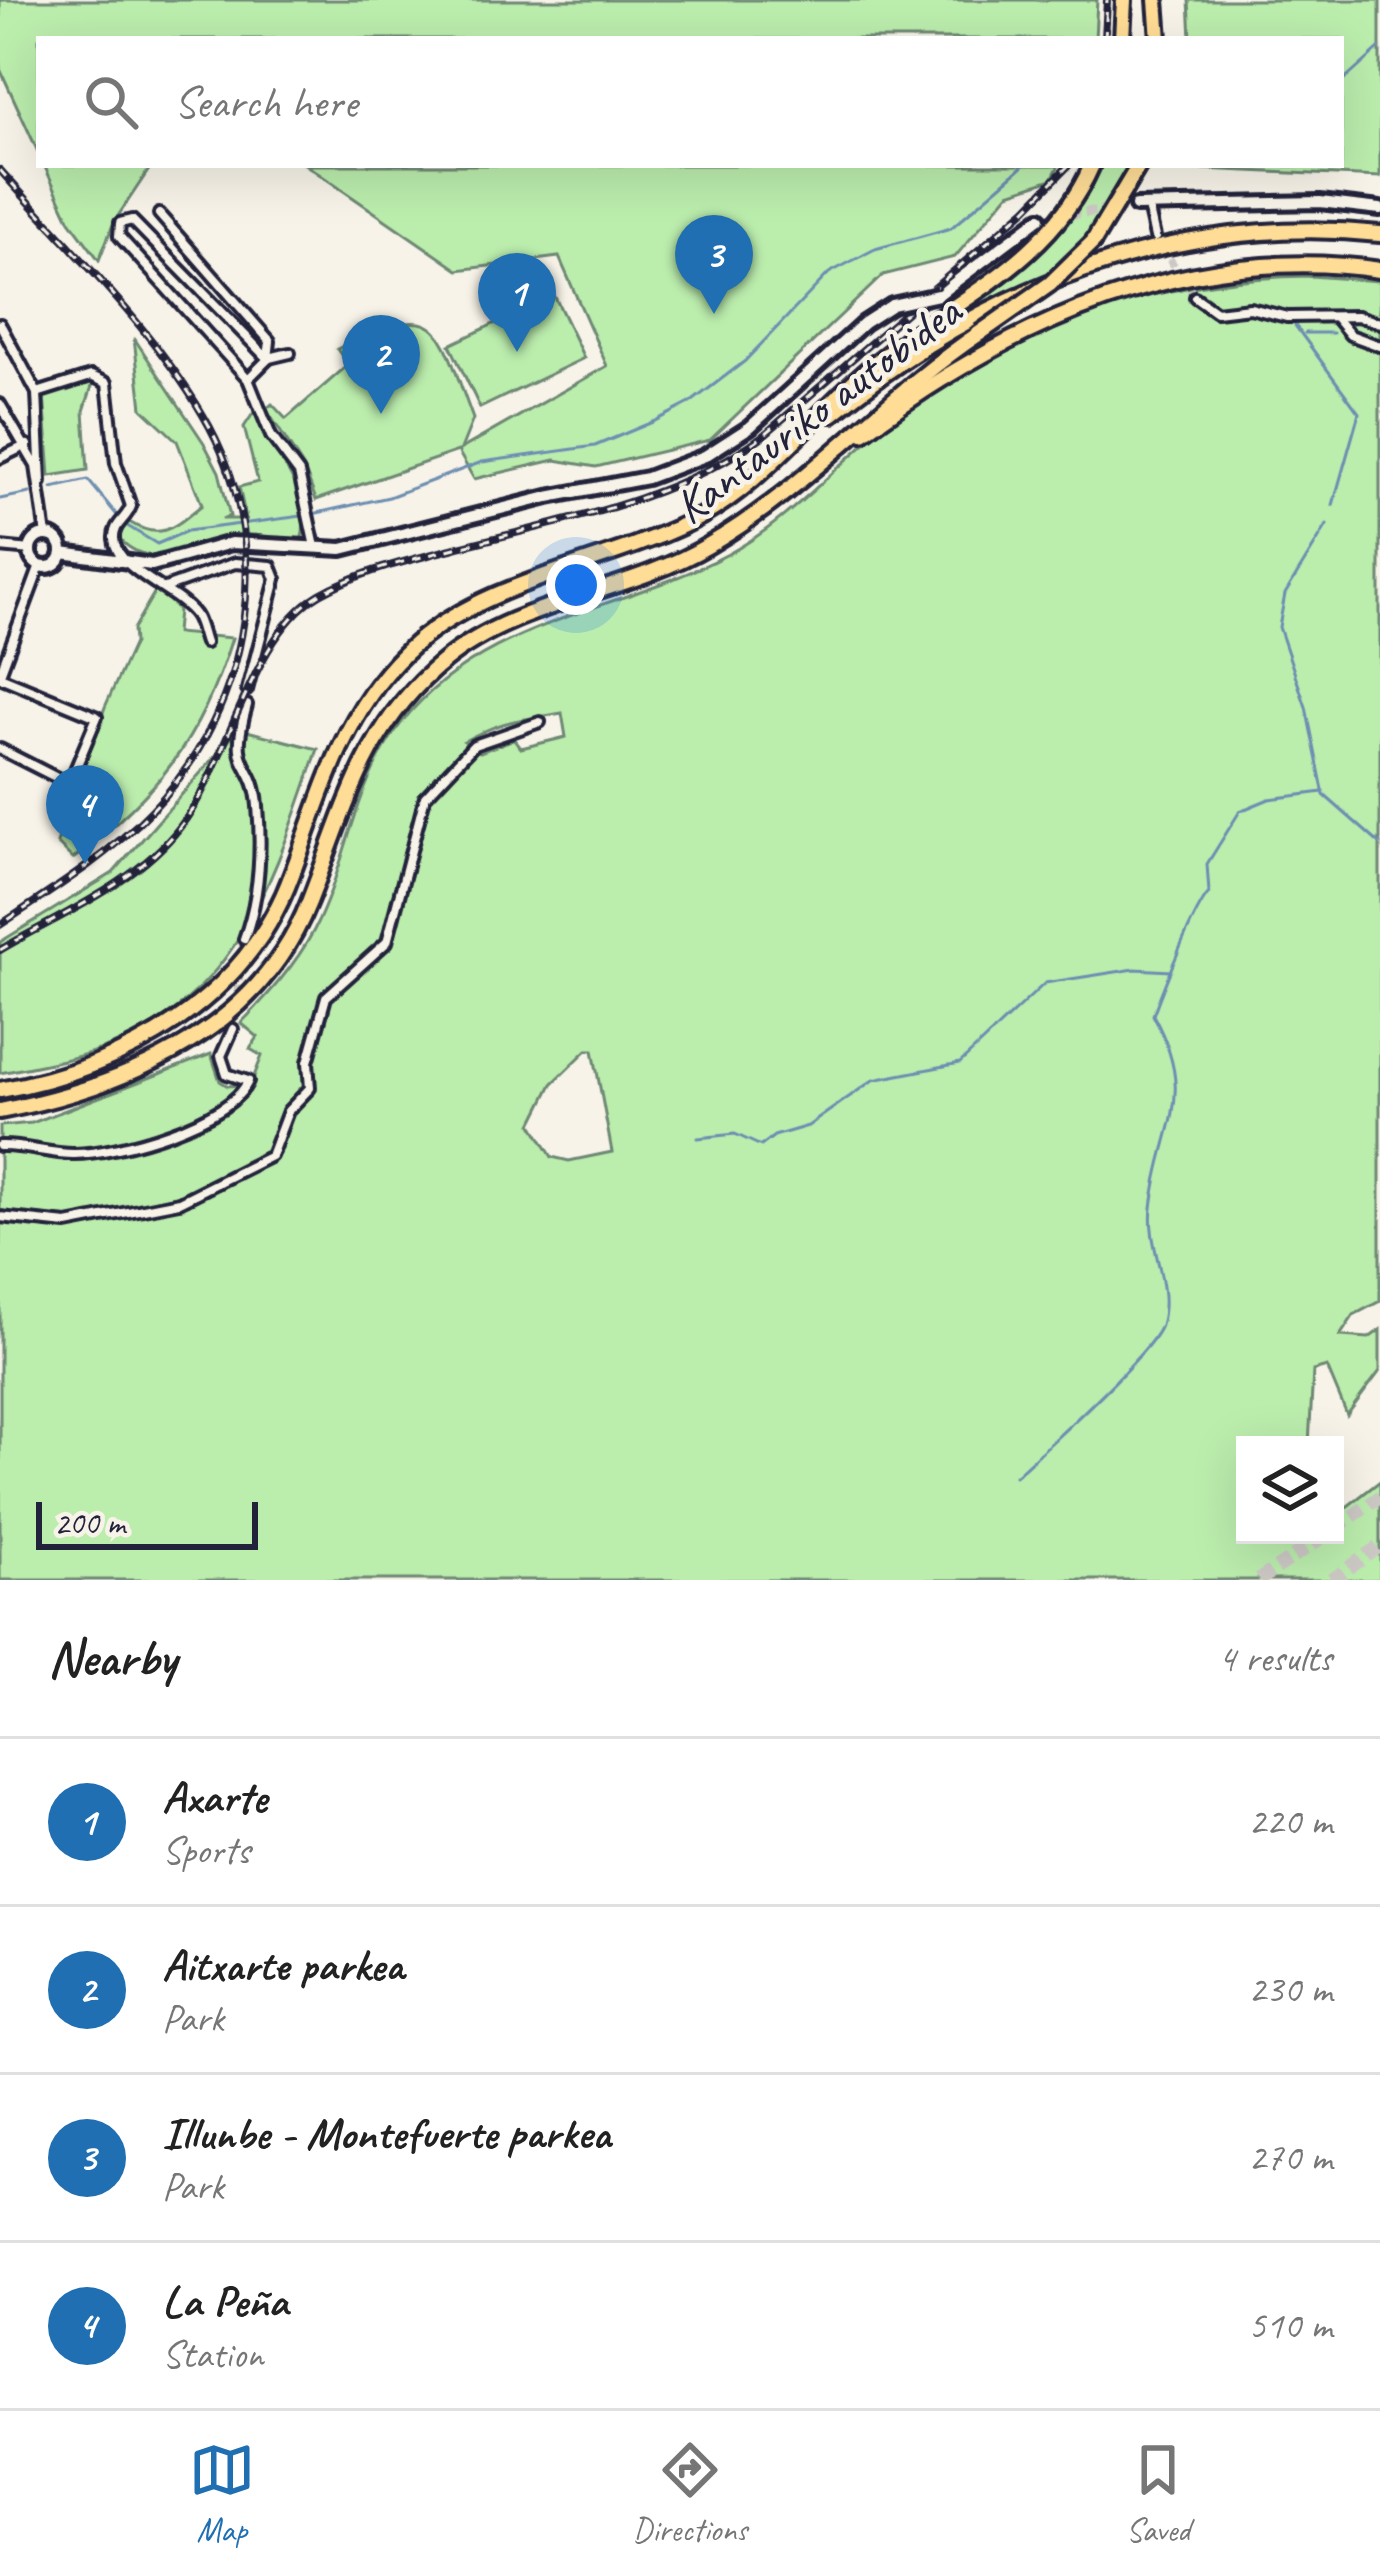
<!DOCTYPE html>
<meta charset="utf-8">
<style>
:root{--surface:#fff;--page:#f2f2f2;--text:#222;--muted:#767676;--line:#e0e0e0;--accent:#1f6fb2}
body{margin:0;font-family:Caveat,sans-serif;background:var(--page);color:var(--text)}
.controls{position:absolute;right:36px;bottom:36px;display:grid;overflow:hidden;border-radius:0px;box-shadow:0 12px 48px #0002}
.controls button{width:108px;height:108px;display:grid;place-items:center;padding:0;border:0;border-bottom:3px solid var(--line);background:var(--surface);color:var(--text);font:60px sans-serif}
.scale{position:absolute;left:36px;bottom:30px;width:222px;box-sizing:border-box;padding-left:12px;border:6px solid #22223b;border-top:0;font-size:33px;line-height:42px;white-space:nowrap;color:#22223b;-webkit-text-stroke:9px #f7f3e8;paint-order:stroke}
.you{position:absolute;left:576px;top:585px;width:42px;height:42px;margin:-30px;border:9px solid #fff;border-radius:50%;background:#1a73e8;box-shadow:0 0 0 18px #1a73e833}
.badge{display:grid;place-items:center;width:78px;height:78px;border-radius:50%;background:var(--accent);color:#fff;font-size:39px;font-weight:700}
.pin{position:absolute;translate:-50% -99px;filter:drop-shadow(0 3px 6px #0008)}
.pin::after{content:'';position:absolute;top:63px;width:42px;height:36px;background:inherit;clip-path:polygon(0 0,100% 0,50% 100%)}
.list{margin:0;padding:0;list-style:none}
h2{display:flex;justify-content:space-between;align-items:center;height:156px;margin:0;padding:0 48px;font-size:51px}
h2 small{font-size:39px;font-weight:400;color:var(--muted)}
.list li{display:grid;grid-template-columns:78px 1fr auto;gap:36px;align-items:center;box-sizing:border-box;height:168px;padding:0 48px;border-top:3px solid var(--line)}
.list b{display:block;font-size:45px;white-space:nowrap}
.list p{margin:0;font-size:39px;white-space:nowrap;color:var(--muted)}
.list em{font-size:39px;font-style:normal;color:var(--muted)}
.icon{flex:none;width:66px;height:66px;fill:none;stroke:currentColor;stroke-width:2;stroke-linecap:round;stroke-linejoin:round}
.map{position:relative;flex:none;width:1380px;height:1580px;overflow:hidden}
.search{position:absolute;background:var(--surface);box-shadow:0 12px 48px #0002;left:36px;right:36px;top:36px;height:132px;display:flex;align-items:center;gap:30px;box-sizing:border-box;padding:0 42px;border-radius:0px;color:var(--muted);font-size:45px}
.sheet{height:828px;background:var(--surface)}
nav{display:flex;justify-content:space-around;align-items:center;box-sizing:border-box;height:168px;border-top:3px solid var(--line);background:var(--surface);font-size:33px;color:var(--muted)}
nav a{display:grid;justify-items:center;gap:6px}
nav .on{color:var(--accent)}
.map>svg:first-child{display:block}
</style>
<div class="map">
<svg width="1380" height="1580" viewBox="0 0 1380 1580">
<rect width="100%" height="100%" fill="#f7f3e8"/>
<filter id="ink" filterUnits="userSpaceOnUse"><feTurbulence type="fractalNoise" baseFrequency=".00833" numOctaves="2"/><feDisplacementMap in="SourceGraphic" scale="24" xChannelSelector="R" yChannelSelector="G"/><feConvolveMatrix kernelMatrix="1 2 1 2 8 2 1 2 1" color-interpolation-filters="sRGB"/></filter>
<g filter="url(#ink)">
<g fill="#bbedad" stroke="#6e8874" stroke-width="3" fill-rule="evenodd">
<polygon points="0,0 1097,0 1095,39 39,39 39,154 0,69"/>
<polygon points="1189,0 1380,0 1380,177 1180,168 1341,165 1341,39 1191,39"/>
<polygon points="44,165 152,165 114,222 99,260 70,221"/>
<path d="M306 165H1059L1052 179 1009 193 955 257 883 275 710 440 596 467 555 460 474 479 458 451 316 500 304 468 266 409 272 404 286 419 348 365 337 349C443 298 436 320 473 419L461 449 607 366 559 257 458 270Z"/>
<polygon points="1097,165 1132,165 1087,240 1044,281 930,331 1047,243"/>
<path d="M1310 276 1380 281V1301L1354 1315 1340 1336 1369 1338 1380 1330V1371L1347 1415 1327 1367 1313 1371 1309 1445H1245V1535H1304V1539L1335 1535V1516L1380 1481V1580H0V1126L32 1123 211 1054 220 1081 228 1086 251 1084 262 1056 250 1049 258 1037 241 1023C268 995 295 966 314 930 348 863 353 784 402 722 483 620 619 612 728 554 785 524 833 469 883 428 1005 328 1154 278 1310 276ZM562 713 566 737 521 748 514 739 480 752 464 741C508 718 513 722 562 713ZM587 1050H593L612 1152 569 1161 552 1157 532 1124 552 1084Z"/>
<polygon points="554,295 584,358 480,408 450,345"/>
<path d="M134 338 204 443 219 472 230 516 222 519H246L239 487 258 482 244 427 254 412C273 454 315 492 301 542 282 541 262 533 244 535 200 538 154 578 119 538L120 528 129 522C162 542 174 527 202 505L177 441 142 408Z"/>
<polygon points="94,380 84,411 88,470 50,476 44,395"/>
<path d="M157 588 178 610 176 633 232 638C200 742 158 793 73 859L57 843 105 707 134 643 133 629Z"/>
<path d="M239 729 318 749C273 879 238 1006 90 1053 61 1062 30 1067 0 1073V942L113 873Z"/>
</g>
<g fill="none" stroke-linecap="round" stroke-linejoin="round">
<g stroke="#6e8eb1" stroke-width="3">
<polyline points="1341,83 1380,48"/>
<polyline points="1294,324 1359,413 1333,505"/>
<polyline points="1305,333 1333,333"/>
<polyline points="52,488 88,480 116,514"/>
<polyline points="0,499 30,493"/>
<polyline points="317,513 389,497 482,462 595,446 655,421 690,403 745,361 829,273 875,249 951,228 1024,165"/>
<polyline points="124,524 157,544 187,531 302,516"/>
<polyline points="1327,525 1285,594 1279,627 1306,707 1324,795 1380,844"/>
<polyline points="698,1138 735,1134 761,1146 774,1136 808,1126 873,1080 960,1063 1045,983 1135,969 1171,971"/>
<path d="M1015 1476C1041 1452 1153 1352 1161 1325 1173 1285 1147 1248 1152 1208 1161 1124 1199 1100 1153 1015 1162 990 1195 907 1209 893L1207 864 1240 811 1269 799 1323 792"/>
</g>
<g stroke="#ccc9c5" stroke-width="8" stroke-dasharray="8 4" stroke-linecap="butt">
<polyline points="1163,249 1195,297"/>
<polyline points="233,1029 244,939"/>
</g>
<polyline stroke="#ccc9c5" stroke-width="10" stroke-dasharray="10 5" stroke-linecap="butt" points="1040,218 1136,206"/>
<g stroke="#ccc9c5" stroke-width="14" stroke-dasharray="14 7" stroke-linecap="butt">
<polyline points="1335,1528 1380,1497"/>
<polyline points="1259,1580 1325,1535"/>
<polyline points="1332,1580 1380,1546"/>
</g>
<defs>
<g id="street">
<polyline points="1148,206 1155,237"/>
<polyline points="159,214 270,341 268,359 248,379"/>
<polyline points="1195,297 1216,312 1250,308 1287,317 1358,316 1380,323"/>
<polyline points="1336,318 1350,335 1380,346"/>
<polyline points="0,324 37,393 41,482"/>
<polyline points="269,358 290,353"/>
<polyline points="268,359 132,220 120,223 119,236 248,379 271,436 299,473 315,547"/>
<path d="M37 393 91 376 107 383 116 463 131 506C127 519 113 524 114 539 116 570 177 590 195 615 200 622 202 635 205 643"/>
<polyline points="0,404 36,466 46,535"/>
<polyline points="0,458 27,445"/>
<polyline points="0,547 31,550"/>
<polyline points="165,588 235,563 271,566 276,579 247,690"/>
<polyline points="0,674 40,566"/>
<polyline points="0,677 97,717 69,784 0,749"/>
<path d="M244 939C260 896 262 852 258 806 254 755 227 775 247 705"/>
<path d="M0 1146C24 1145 48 1154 74 1154 116 1154 231 1122 248 1081L227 1074 221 1056 233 1029"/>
<polyline points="0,1217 67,1224 179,1202 271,1156 288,1111 310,1088 308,1062 326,997 387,942 425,797 474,745 540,722"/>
</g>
<g id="secondary">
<polyline points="1136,206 1320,202 1380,209"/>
<polyline points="938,295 1040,218"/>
<circle cx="46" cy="551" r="16"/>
<polyline points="62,553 152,565 231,543 342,549 548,497 647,478 705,456 750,427 864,323 892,305"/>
</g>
<g id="highway">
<polyline points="1156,0 1159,39"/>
<polyline points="1122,39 1124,0"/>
<polyline points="1093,242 1139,165"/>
<path d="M832 414C985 286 1180 213 1380 234"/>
<path d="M863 433C1011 322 1190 242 1380 270"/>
<path d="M0 1090C127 1067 246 1000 292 874 324 790 344 706 415 644 490 580 601 565 688 523 754 492 806 424 860 376 941 304 1046 270 1092 165"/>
<path d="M0 1111C128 1086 258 1031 309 902 345 811 364 725 444 661 518 600 627 594 709 545 809 487 884 397 980 333"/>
</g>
</defs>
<use href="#street" stroke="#22223b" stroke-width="16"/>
<use href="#secondary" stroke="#22223b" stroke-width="20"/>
<use href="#highway" stroke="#22223b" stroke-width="22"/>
<use href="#street" stroke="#f7f3e8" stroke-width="8"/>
<use href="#secondary" stroke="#f7f3e8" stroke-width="10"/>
<use href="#highway" stroke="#ffdd96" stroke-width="14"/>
<defs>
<g id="rail">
<polyline points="1105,39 1107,0"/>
<path d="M0 170C69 248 150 325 203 415 278 542 253 706 152 810 108 856 53 890 0 925"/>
<path d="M0 950C61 914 136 884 180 827 230 763 249 636 320 594 357 573 399 563 440 552 548 523 673 504 764 435L1026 209 1069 165"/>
</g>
</defs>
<use href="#rail" stroke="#22223b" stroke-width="8"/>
<use href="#rail" stroke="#f7f3e8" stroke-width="3" stroke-dasharray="9" stroke-linecap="butt"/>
<defs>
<polyline id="secondary-bridge" points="892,305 938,295"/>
<polyline id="highway-bridge" points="980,333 1050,284 1093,242"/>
</defs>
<use href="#secondary-bridge" stroke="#22223b" stroke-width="20" stroke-linecap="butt"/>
<use href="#highway-bridge" stroke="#22223b" stroke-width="22" stroke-linecap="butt"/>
<use href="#secondary-bridge" stroke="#f7f3e8" stroke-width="10"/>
<use href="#highway-bridge" stroke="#ffdd96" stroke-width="14"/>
</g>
</g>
<g text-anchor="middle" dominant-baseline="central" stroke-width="9" stroke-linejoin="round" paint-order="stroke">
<g font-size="48" fill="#22223b" stroke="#f7f3e8">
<text transform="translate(817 409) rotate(-37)">Kantauriko autobidea</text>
</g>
</g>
</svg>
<div class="controls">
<button><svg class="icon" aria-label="layers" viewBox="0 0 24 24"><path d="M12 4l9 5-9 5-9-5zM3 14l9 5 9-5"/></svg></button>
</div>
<div class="scale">200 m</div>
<div class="you"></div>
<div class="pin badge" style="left:517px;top:352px">1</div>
<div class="pin badge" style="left:381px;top:414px">2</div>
<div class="pin badge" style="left:714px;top:314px">3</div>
<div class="pin badge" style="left:85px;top:864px">4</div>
<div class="search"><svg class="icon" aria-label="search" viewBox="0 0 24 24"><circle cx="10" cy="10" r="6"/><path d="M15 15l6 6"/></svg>Search here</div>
</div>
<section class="sheet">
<h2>Nearby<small>4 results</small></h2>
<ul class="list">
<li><span class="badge">1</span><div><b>Axarte</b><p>Sports</p></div><em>220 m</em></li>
<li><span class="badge">2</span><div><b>Aitxarte parkea</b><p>Park</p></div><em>230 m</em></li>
<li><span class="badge">3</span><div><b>Illunbe - Montefuerte parkea</b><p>Park</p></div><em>270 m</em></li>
<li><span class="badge">4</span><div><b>La Peña</b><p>Station</p></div><em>510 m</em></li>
</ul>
</section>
<nav>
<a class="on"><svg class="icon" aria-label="map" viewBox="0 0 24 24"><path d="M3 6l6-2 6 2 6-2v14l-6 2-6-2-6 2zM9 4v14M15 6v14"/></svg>Map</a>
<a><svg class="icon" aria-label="directions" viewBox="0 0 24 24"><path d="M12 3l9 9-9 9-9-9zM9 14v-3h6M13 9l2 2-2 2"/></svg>Directions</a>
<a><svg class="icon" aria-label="saved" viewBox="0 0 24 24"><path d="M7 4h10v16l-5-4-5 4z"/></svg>Saved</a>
</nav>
